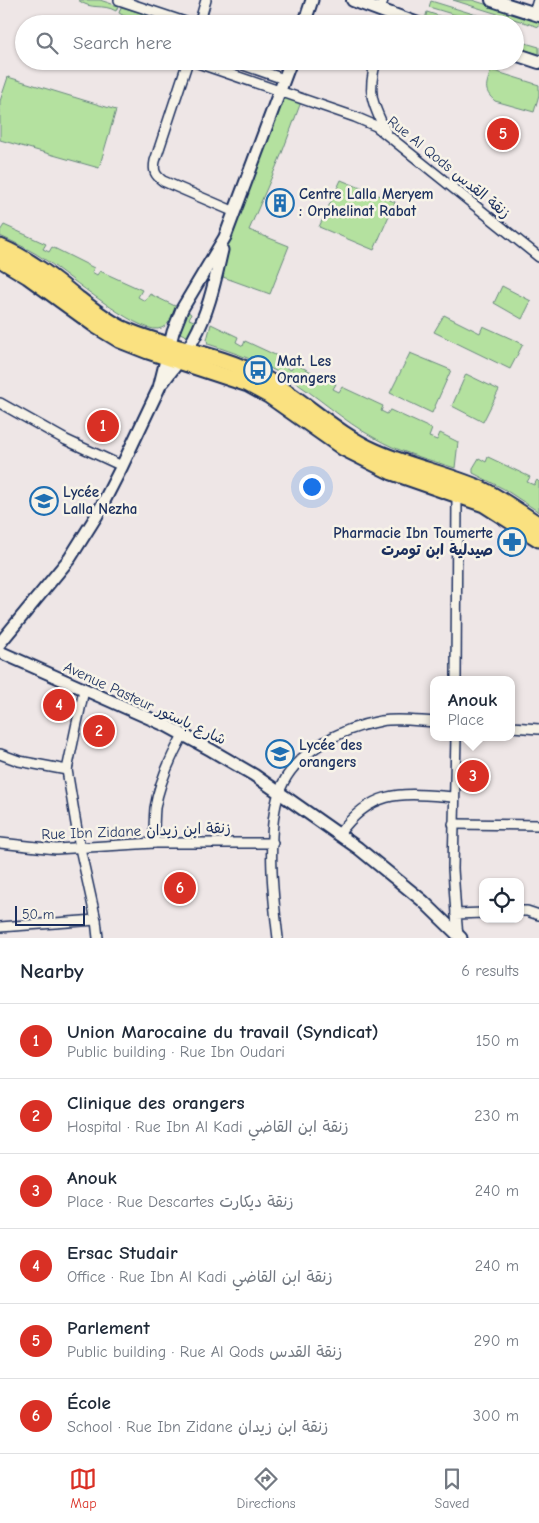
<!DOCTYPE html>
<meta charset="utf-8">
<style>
:root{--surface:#fff;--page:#f2f2f3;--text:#1f2937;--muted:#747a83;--line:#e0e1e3;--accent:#d93025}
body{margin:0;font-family:"Comic Neue","Playpen Sans Arabic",sans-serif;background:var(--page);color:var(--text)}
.controls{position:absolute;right:15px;bottom:15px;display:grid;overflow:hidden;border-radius:10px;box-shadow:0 1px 4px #0004}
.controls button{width:45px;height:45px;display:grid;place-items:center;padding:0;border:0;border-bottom:1px solid var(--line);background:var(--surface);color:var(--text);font:25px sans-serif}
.scale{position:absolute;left:15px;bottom:12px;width:70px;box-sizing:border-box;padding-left:5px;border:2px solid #1b2f5e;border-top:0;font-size:14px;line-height:18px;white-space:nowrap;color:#1b2f5e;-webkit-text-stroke:4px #f7f3e8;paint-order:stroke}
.you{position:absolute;left:311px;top:486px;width:18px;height:18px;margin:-12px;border:4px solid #fff;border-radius:50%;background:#1a73e8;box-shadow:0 0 0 8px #1a73e833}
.badge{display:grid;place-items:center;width:32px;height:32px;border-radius:50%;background:var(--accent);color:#fff;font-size:16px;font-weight:700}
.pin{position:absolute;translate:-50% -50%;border:2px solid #fff;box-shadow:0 1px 5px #0006}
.popup{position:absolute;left:430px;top:676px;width:85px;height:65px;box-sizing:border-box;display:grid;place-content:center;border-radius:10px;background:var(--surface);filter:drop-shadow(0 1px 4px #0005);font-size:16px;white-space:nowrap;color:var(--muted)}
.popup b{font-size:19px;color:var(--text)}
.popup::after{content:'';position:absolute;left:50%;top:100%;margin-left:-10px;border:10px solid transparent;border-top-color:var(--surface)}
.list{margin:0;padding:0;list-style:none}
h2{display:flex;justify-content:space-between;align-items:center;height:65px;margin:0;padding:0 20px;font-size:21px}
h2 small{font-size:16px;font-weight:400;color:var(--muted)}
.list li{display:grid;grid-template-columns:32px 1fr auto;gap:15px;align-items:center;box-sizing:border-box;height:75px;padding:0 20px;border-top:1px solid var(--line)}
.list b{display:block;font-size:19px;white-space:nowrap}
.list p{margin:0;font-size:16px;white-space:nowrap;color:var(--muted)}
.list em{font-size:16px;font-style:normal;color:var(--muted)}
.icon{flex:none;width:28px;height:28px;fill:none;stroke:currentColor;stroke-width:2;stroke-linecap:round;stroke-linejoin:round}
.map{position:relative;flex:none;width:539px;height:938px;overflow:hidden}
.search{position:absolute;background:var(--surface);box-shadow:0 1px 4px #0004;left:15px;right:15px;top:15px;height:55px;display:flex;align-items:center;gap:12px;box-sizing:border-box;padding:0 18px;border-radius:28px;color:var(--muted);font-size:19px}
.sheet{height:515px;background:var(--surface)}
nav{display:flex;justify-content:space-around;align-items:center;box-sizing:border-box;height:70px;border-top:1px solid var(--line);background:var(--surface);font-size:14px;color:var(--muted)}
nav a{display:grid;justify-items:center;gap:2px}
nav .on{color:var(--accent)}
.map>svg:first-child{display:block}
</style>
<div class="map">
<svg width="539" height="938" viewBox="0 0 539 938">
<rect width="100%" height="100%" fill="#eee6e6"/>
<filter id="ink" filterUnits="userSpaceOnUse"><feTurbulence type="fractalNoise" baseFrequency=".02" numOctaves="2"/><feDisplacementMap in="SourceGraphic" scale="10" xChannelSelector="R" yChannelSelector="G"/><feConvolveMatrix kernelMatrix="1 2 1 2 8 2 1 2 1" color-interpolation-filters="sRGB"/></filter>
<g filter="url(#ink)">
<g fill="#b4e19f" stroke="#68887e">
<path d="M78 0H100L118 6 116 11C102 3 92 11 78 0Z"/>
<polygon points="453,0 472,0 539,21 539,27"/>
<polygon points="431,1 506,24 485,24 429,7"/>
<path d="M121 7 155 17 153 21C141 17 131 21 119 13Z"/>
<polygon points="427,12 463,24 440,24 425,19"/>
<polygon points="515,40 539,47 539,54 515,47"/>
<path d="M491 70 539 85V95L534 112 495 101C482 90 487 84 491 70Z"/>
<polygon points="8,77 116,110 99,168 0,140 0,101"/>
<polygon points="282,93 301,102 282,153 249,230 289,246 270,294 223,277 229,236"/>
<polygon points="341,180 395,202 374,250 319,227"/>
<path d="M4 225 46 244 43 249 49 252 52 247 94 268 92 272 97 275 100 271 142 290 138 297 145 301 150 294 177 307C173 316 169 327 158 329 136 332 68 275 47 261 33 251 16 243 0 236V231Z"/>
<polygon points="502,286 531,301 522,319 494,303"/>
<polygon points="187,311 191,314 189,319 194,321 197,316 200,318 189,337 180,333"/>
<polygon points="444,315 480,333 483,326 523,344 510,369 434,332"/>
<path d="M211 324 238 337 236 342 243 346 245 341 286 360 283 366 291 370 295 364 336 384 333 389 339 392 342 387 383 406 381 411 387 414 390 410 432 429 429 437 437 440 440 433 458 442 455 468C427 459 398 452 373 437 343 421 318 396 288 378 263 363 236 353 208 344L207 340Z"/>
<polygon points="410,353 451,370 432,413 390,393"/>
<polygon points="466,374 499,390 483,422 452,406"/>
<polygon points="488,457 530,477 527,482 534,485 537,480 539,482 539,512 504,489 473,473 473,468 479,458 486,462"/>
</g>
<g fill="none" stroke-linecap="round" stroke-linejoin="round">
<defs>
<g id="minor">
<polyline points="119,0 191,24"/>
<polyline points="380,10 383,0"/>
<polyline points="534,13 538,0"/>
<polyline points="199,24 206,0"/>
<path d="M188 61 155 161C153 171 155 175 163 181L235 212"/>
<polyline points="192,61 355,117 376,126 539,257"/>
<polyline points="232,61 284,79"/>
<path d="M376 61C367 93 372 103 386 132"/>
<polyline points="0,403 66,440 122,466"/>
<polyline points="456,680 457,494"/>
<polyline points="84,690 67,770 80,848 96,920 98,938"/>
<polyline points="512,727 539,729"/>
<polyline points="456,737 453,869 456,914"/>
<polyline points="0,754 19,761 67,770"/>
<polyline points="453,824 539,825"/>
<path d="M339 834C373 788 401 793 453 797"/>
<polyline points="0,843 56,849 154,843 273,843"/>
<path d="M154 843C154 832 154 820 155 808 159 783 171 757 183 735"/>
<polyline points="520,911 527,911 539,915"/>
<polyline points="0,927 96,920"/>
<polyline points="458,937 456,914 483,913"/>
<path d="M278 938C273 897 266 832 279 793 292 753 341 728 381 721 398 718 417 721 434 722"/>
</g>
<g id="tertiary">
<polyline points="304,24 312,0"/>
<path d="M163 382C173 368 186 354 194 338 209 311 215 280 222 250"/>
<polyline points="0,643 70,558 97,515 122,466 159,388 173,332 182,309 225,237 291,61"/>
<polyline points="0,652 167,726 211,750 254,775 358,848 423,901 461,938"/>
</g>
<g id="secondary">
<polyline points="353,0 418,24"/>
<polyline points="492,0 539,15"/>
<polyline points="515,54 539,62"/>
</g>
<g id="primary">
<path d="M0 247C29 259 54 279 78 299 93 310 108 323 125 330 168 349 216 353 258 375 299 396 332 432 374 451 409 467 447 474 481 489 502 499 520 513 539 525"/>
<polyline points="0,259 28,276 97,326 120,340 148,351 248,384 270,396 344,448 392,472 484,504 539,539"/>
</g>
</defs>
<use href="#minor" stroke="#1b2f5e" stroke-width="12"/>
<use href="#tertiary" stroke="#1b2f5e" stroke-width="15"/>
<use href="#secondary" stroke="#1b2f5e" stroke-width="16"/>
<use href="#primary" stroke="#1b2f5e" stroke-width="19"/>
<use href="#minor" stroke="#f7f3e8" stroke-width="9"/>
<use href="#tertiary" stroke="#f7f3e8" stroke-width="11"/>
<use href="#secondary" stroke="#f7f3e8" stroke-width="12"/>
<use href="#primary" stroke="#fae180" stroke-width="15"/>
</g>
</g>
<defs>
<symbol id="building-ring" viewBox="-11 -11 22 22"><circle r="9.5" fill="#f7f3e8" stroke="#1f6fb2" stroke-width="1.5"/><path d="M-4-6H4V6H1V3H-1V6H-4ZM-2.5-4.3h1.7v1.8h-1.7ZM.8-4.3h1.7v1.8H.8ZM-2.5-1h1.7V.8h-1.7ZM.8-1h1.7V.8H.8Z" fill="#1f6fb2"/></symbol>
<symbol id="bus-ring" viewBox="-11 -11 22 22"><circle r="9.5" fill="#f7f3e8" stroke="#1f6fb2" stroke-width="1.5"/><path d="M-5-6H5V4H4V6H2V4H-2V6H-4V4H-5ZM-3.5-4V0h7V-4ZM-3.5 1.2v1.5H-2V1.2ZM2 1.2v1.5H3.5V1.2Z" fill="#1f6fb2"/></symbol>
<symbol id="school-ring" viewBox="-11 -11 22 22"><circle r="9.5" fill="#f7f3e8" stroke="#1f6fb2" stroke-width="1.5"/><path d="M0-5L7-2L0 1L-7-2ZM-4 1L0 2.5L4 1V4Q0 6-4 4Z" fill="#1f6fb2"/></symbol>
<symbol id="pharmacy-ring" viewBox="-11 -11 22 22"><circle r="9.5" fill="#f7f3e8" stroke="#1f6fb2" stroke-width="1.5"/><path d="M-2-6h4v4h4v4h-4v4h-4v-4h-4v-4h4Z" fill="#1f6fb2"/></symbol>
</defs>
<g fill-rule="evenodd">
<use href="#building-ring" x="264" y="187" width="32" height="32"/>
<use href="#bus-ring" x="242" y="354" width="32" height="32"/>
<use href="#school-ring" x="28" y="485" width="32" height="32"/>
<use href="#pharmacy-ring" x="496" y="526" width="32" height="32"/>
<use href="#school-ring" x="264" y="738" width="32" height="32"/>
</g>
<g text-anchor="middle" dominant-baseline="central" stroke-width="5" stroke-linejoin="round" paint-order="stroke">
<g font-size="15" fill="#1b2f5e" stroke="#f7f3e8">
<text transform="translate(449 167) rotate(39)">Rue Al Qods زنقة القدس</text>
<text transform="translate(145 703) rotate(25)">Avenue Pasteur شارع باستور</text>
<text transform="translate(136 831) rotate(-2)">Rue Ibn Zidane زنقة ابن زيدان</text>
</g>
<g font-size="15" font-weight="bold" fill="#1b2f5e" stroke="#f7f3e8" text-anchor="start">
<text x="299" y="194">Centre Lalla Meryem<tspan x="299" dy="17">: Orphelinat Rabat</tspan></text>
<text x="277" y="361">Mat. Les<tspan x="277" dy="17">Orangers</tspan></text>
<text x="63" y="492">Lycée<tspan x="63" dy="17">Lalla Nezha</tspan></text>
<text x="493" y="533" text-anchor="end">Pharmacie Ibn Toumerte<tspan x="493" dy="17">صيدلية ابن تومرت</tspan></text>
<text x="299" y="745">Lycée des<tspan x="299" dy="17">orangers</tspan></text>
</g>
</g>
</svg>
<div class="controls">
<button><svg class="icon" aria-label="locate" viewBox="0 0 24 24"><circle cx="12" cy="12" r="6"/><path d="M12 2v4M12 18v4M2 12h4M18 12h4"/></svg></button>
</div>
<div class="scale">50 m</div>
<div class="you"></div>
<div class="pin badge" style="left:103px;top:426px">1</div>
<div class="pin badge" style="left:99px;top:731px">2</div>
<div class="pin badge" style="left:473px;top:776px">3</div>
<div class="popup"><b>Anouk</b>Place</div>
<div class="pin badge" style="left:59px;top:705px">4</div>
<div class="pin badge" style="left:503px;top:134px">5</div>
<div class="pin badge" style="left:180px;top:888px">6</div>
<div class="search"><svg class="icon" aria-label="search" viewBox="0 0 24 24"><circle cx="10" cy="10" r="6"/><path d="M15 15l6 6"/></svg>Search here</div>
</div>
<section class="sheet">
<h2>Nearby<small>6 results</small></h2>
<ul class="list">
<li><span class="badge">1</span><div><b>Union Marocaine du travail (Syndicat)</b><p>Public building · Rue Ibn Oudari</p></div><em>150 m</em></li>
<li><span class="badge">2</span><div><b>Clinique des orangers</b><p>Hospital · Rue Ibn Al Kadi زنقة ابن القاضي</p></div><em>230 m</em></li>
<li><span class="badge">3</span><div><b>Anouk</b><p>Place · Rue Descartes زنقة ديكارت</p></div><em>240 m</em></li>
<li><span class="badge">4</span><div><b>Ersac Studair</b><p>Office · Rue Ibn Al Kadi زنقة ابن القاضي</p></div><em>240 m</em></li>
<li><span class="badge">5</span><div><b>Parlement</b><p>Public building · Rue Al Qods زنقة القدس</p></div><em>290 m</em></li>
<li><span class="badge">6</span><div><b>École</b><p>School · Rue Ibn Zidane زنقة ابن زيدان</p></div><em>300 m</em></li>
</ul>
</section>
<nav>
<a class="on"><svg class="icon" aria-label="map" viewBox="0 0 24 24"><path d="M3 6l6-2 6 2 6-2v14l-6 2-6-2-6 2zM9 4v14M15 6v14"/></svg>Map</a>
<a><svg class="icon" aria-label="directions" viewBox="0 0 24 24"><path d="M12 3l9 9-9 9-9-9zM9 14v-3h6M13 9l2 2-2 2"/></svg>Directions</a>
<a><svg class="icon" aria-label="saved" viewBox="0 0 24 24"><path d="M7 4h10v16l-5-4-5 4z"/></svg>Saved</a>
</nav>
